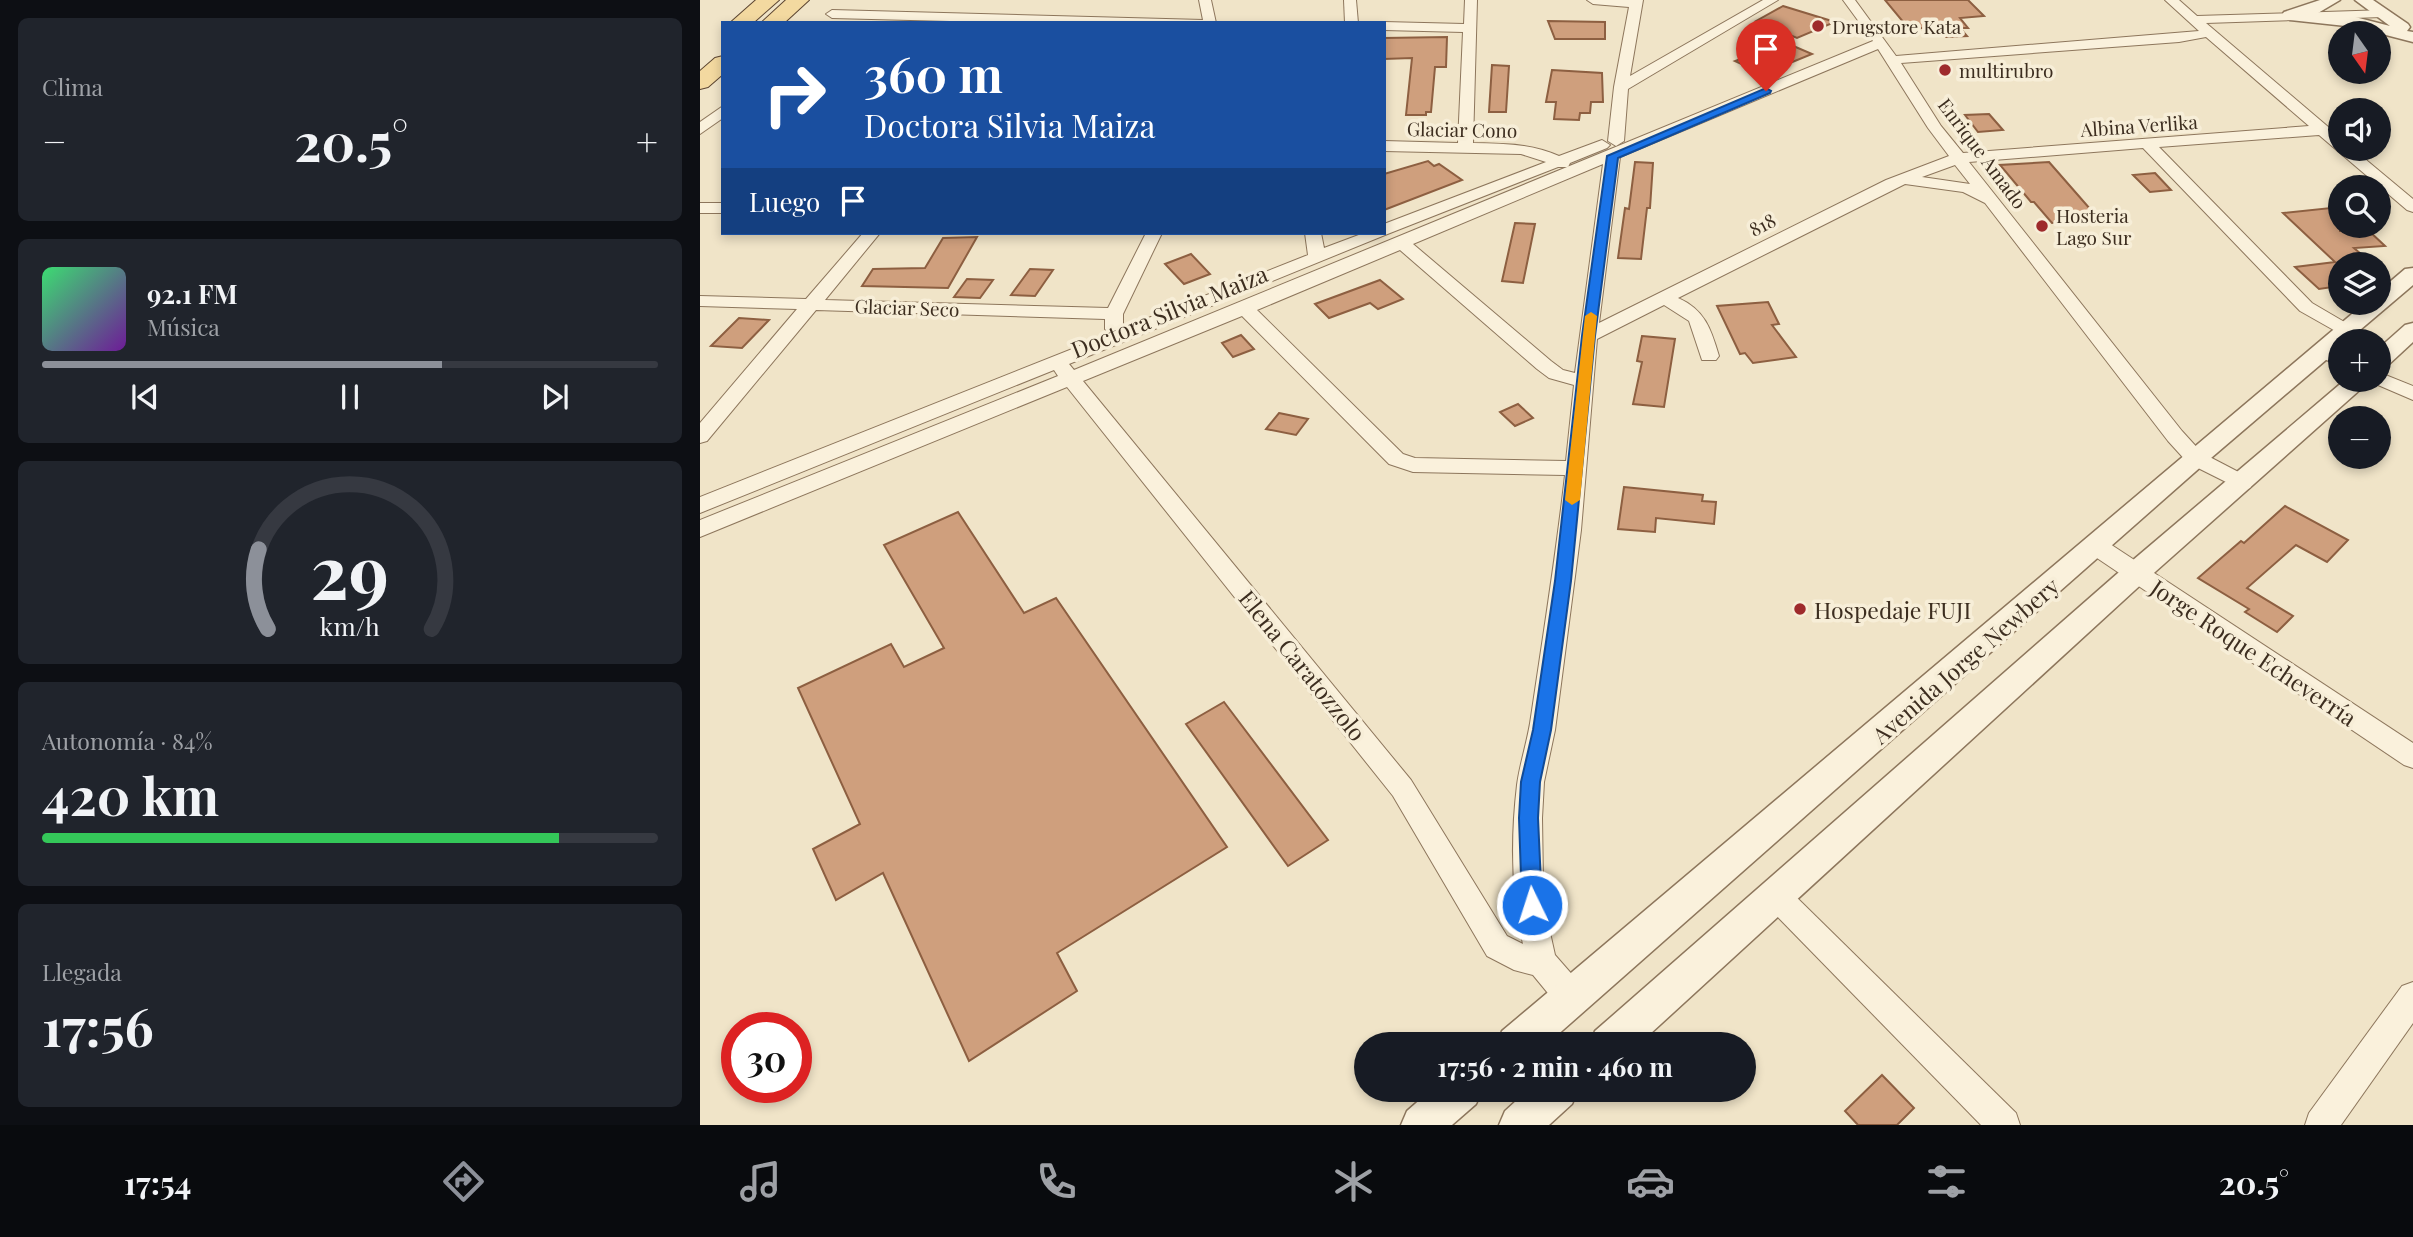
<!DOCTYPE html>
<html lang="es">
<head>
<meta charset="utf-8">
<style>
  body { margin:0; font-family:"Playfair Display",serif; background:#20242c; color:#f1f3f6; height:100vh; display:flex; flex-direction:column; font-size:26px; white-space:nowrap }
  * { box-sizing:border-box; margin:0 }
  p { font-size:23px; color:#9ea1a6 }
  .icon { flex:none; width:38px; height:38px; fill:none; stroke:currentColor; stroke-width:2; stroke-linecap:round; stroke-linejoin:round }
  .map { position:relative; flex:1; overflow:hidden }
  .sheet { display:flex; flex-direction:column; gap:18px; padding:18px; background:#0d0f14; width:700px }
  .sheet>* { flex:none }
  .guide { position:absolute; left:21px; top:21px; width:665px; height:214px; border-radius:0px; box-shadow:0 4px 10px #0003; background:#1a4fa0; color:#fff; overflow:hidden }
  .needle { width:46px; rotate:166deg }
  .fabs { position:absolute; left:1628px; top:21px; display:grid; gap:14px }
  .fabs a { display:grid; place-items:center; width:63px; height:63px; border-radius:50%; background:#171b24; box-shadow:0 4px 10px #0003; font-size:35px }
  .speed { position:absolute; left:21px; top:1012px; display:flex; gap:14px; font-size:35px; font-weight:700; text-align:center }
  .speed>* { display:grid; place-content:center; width:91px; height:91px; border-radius:50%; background:#171b24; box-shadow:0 4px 10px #0003; line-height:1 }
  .speed .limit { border:10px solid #d22; background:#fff; color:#111 }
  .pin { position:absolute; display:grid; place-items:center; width:60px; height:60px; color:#fff; margin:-72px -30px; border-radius:50% 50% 50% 0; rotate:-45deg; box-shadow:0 0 7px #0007 }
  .pin .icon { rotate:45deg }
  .me { position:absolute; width:77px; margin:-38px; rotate:356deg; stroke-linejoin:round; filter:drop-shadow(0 0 5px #0008) }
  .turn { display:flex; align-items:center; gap:24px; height:147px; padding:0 28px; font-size:32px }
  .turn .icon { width:91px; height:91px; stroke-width:2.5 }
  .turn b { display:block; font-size:49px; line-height:60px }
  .then { display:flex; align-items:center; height:66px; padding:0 28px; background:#0003; gap:14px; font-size:26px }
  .big { font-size:52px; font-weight:700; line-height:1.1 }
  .sheet .card { flex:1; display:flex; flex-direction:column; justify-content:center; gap:10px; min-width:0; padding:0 24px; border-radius:10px; background:#20242c }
  .sheet .dial { align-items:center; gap:0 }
  .dial svg { height:182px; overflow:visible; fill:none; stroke:#363941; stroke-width:7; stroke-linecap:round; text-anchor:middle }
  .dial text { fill:#f1f3f6; stroke:none }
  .song { display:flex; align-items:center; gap:21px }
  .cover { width:84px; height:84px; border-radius:10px; background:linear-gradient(135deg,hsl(140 70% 55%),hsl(280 70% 35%)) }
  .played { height:7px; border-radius:4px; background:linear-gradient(90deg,#8c9099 65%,#363941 65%) }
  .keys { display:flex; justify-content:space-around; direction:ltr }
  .heat { display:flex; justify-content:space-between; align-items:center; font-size:38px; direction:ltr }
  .charge { height:10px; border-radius:5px; background:linear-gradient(90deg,#34c759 84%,#363941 0) }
  .trip { position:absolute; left:654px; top:1032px; width:402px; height:70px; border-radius:35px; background:#171b24; box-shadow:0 4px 10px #0003; font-weight:700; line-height:70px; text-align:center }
  .menu { display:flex; height:112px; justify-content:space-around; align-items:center; background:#090b0e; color:#9ea1a6 }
  .menu .icon { width:49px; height:49px }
  .menu .on { color:#8c9099 }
  .menu b { font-size:32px; color:#f1f3f6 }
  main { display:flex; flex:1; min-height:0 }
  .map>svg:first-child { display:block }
</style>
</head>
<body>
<main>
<section class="sheet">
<div class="card"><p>Clima</p>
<div class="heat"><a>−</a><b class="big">20.5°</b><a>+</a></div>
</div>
<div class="card">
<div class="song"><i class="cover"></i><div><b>92.1 FM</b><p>Música</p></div></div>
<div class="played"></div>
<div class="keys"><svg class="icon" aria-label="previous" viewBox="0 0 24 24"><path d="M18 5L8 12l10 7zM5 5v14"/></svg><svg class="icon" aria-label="pause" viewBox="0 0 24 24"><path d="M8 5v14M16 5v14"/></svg><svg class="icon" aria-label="next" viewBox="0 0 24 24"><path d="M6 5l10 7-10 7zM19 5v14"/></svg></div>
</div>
<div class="card dial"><svg viewBox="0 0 100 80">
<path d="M14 69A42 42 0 1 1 86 69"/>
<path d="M14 69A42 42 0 0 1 10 34" stroke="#8c9099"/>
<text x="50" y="56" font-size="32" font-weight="700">29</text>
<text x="50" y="72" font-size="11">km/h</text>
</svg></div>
<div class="card"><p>Autonomía · 84%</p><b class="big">420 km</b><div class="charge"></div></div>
<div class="card"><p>Llegada</p><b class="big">17:56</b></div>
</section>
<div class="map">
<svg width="1713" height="1125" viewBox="0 0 1713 1125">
  <rect width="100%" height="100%" fill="#f0e4c8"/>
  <g fill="#cf9f7d" stroke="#8d5f41" stroke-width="2">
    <path d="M1185 0H1268L1284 16 1260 18 1268 28H1260L1267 36 1246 37 1238 27 1209 29Z"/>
    <path d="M1083 6 1135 22 1097 38 1056 21Z"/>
    <path d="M848 21 905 22V39H855Z"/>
    <path d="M747 37 746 67H735L731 112H726V115H706L712 58 684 59V38Z"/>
    <path d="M1084 42 1112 54 1063 74 1035 61Z"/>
    <path d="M792 65 809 66 806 112H789Z"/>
    <path d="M852 70 902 73 903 102H891L890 113H880L879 120 854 119 856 102H846Z"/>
    <path d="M1289 114 1303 130 1278 132 1265 115Z"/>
    <path d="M728 161 734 166 739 164 762 180 684 210V174Z"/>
    <path d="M935 162 953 163 950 208H947L941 259 918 258 925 208 929 209Z"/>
    <path d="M1349 162 1398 218 1352 223 1334 202H1331L1300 165Z"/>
    <path d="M1455 173 1471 190 1450 192 1433 175Z"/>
    <path d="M1640 207V231L1668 230 1685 246 1654 248 1669 261 1640 264V286L1619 289 1595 267 1635 262 1583 213Z"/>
    <path d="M815 223 835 224 823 283 802 281Z"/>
    <path d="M277 237 248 288 162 286 173 269 225 268 243 238Z"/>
    <path d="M491 254 510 274 484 284 465 264Z"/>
    <path d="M330 269 353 270 335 296 311 295Z"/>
    <path d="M267 279 293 280 280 298 254 297Z"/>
    <path d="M680 280 703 299 678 309 670 303 629 318 615 304Z"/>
    <path d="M1068 302 1079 324 1072 325 1096 357 1053 363 1045 353 1040 354 1017 306Z"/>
    <path d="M39 318 69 320 42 348 11 346Z"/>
    <path d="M541 335 554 349 533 357 522 343Z"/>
    <path d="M942 336 975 339 964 407 933 404 942 362 937 361Z"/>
    <path d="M818 404 833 418 815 426 800 412Z"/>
    <path d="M579 413 608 419 596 435 566 429Z"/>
    <path d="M924 487 1003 495 1002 501 1016 502 1014 524 956 518 955 532 918 529Z"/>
    <path d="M1585 506 1648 540 1627 562 1596 545 1547 588 1593 616 1577 632 1545 612 1549 609 1498 578 1541 541 1544 543Z"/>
    <path d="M258 512 324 613 356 598 527 847 357 953 377 991 269 1061 183 873 136 900 113 849 160 824 98 688 191 644 204 667 244 648 184 545Z"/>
    <path d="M524 702 628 840 588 866 486 724Z"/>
    <path d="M1182 1075 1214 1108 1197 1125H1158L1145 1111Z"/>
  </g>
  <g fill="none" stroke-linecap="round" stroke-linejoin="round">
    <g stroke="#8d765c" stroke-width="2">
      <g id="minor">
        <path d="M499 0H511L516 23H331L132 18 126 14 132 10 503 20Z"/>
        <path d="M644 0H656L658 23H645Z"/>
        <path d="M765 0H777L773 143C803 144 831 143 859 156L902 140 910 145 907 148 870 163 868 167H858L685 235 369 364 374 370 1173 41 1143 0H1155L1196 56 1499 31 1465 0H1479L1497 16 1687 10 1688 13 1682 17 1506 23 1640 137V149H1653L1713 199V212L1707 210 1619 135 1459 147 1612 303 1653 327 1655 331 1653 335 1646 337 1600 311 1443 148 1269 162 1482 431 1502 453 1550 478 1553 483 1550 488 1542 490 1488 463 1468 441 1285 203 1263 192 1205 184 978 298C1005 310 1011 329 1019 356L1016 360H1002L989 321 964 305 897 339 881 530 855 730 844 782 842 818 843 882 849 928 855 955 883 987 887 998 883 1009 872 1013 861 1009 833 975 814 970 787 956 693 796 367 387 0 537V520L358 376 354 370 0 513V497L410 334 405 329V319L116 310 7 441 0 443V423L97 309 0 306V296L106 299 163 233H180L125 300 408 308 446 233H462L423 314V328L608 255 605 233H621L624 248 664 233H684V224L846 162 821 154 684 151V141L758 143 763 32 684 30V23H681L684 22 764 24ZM1506 37 1609 126 1263 153 1241 126 1201 63 1479 42ZM1178 49 1228 128 1249 156 1186 180 899 323 920 157ZM903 164 875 373 863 370 851 361 713 244ZM1255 165 1270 184 1222 177ZM700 250 837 369 849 378 874 385 866 461 715 458 703 454 557 310ZM542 316 689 464 713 472 865 475C856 556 843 636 831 717 828 740 820 762 817 785 811 836 811 893 823 944L807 936 711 780 383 381Z"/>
        <path d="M887 0H943L930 76 1063 0H1078L928 89 924 141 916 146 908 141 914 87 929 7 893 4Z"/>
        <path d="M23 106V118L0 134V122Z"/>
        <rect x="0" y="203" width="23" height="10"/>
        <path d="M1622 345 1640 352V366L1615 355 1613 351Z"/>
        <path d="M1678 372 1713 386V400L1671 382 1669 380H1678Z"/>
        <path d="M1396 538 1404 540 1713 743V768L1704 765 1388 552 1385 546 1388 540Z"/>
        <path d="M1075 882 1085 886 1316 1113 1320 1125H1281L1065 904 1061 895 1065 886Z"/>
        <path d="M1713 982V1023L1641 1125H1605L1609 1113 1702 986Z"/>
      </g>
    </g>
    <g stroke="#8d765c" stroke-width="3">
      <g id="tertiary">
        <path d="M1620 0H1640L1618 13 1655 17 1690 26 1655 0H1673L1708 24 1710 27 1707 31 1713 32V42L1655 27 1590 20 1582 15 1584 12Z"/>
        <path d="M1713 268V285L1647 341H1640V348L1504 464 846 1045H797L802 1031 1665 303H1678V292L1705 269Z"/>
        <path d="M1713 323V342L1686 367 1678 369V349L1705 325Z"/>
        <path d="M1645 380H1671L1446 580 938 1045H890L895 1031 1426 566Z"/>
        <path d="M731 1090H782L776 1104 752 1125H701L707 1111Z"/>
        <path d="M828 1090H878L872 1104 849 1125H799L805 1111Z"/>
      </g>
    </g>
    <g stroke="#5b4430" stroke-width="2">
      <g id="primary">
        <path d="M56 0H79L53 23H30Z"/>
        <path d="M86 0H109L84 23H61Z"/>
        <path d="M23 56V74L8 87 0 89V71L15 58Z"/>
      </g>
    </g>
    <use href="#minor" fill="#faf1dc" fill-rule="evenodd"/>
    <use href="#tertiary" fill="#faf1dc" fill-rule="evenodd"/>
    <use href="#primary" fill="#f3d9a0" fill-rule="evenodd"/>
  </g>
  <path fill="#1a73e8" stroke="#114b97" stroke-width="2" d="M1066 88 1071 91 1070 93 918 158 895 336 871 581 851 730 840 782 838 818 842 905 839 912 832 915 825 912 822 905 819 818 821 782 833 730 855 581 882 336 907 156Z"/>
  <path fill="#f59e0b" d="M891 312 897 316 880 500 872 505 865 500 885 316Z"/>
  <g fill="#9e2a2b" stroke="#f7eed8" stroke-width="2.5">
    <circle cx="1118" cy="26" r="7"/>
    <circle cx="1245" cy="70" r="7"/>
    <circle cx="1342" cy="226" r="7"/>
    <circle cx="1100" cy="609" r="7"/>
  </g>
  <g text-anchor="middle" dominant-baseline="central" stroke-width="7" stroke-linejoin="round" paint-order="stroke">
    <g font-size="19" fill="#3d2e20" stroke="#f7eed8" text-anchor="start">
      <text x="1132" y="26">Drugstore Kata</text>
      <text x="1259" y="70">multirubro</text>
      <text x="1356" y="215">Hosteria<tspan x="1356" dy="22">Lago Sur</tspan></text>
    </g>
    <g font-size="19" fill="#3d2e20" stroke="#f7eed8">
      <text transform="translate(1439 125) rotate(-4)">Albina Verlika</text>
      <text transform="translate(762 129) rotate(1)">Glaciar Cono</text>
      <text transform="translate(1283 153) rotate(53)">Enrique Amado</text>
      <text transform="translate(1062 224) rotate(-27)">818</text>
      <text transform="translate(207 307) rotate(2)">Glaciar Seco</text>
    </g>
    <g font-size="23" fill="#3d2e20" stroke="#f7eed8">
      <text transform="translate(469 311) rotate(-22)">Doctora Silvia Maiza</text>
      <text transform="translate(1554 652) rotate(34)">Jorge Roque Echeverría</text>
      <text transform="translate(1265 660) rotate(-41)">Avenida Jorge Newbery</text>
      <text transform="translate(603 665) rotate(51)">Elena Caratozzolo</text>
    </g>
    <g font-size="23" fill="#3d2e20" stroke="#f7eed8" text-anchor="start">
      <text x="1114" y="609">Hospedaje FUJI</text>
    </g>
  </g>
</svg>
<div class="fabs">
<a><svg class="needle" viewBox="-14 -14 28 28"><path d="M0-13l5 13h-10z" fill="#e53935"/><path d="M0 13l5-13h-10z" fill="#9ea1a6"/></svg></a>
<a><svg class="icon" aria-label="sound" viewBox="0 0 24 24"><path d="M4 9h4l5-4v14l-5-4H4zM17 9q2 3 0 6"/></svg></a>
<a><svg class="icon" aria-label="search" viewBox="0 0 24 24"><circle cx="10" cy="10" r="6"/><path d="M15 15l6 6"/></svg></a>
<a><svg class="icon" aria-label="layers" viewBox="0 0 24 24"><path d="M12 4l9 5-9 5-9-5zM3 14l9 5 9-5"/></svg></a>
<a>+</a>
<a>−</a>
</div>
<div class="speed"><div class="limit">30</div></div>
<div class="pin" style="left:1066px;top:91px;background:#d93025"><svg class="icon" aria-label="arrive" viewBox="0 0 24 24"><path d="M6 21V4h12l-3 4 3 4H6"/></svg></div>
<svg class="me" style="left:832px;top:905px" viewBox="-20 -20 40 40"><circle r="17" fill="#1a73e8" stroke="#fff" stroke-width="3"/><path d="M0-11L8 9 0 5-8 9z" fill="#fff"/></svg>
<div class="trip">17:56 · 2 min · 460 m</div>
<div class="guide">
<div class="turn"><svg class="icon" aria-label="right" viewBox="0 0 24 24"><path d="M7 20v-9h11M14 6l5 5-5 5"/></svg><div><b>360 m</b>Doctora Silvia Maiza</div></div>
<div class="then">Luego<svg class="icon" aria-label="arrive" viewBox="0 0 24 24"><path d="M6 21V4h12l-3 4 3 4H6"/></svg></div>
</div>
</div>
</main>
<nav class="menu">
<b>17:54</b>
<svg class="icon on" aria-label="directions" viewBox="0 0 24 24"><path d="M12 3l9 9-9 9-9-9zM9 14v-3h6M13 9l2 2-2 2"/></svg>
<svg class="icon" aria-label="music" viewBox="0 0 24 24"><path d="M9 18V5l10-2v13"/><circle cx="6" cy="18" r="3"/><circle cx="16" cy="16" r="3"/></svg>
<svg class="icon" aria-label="phone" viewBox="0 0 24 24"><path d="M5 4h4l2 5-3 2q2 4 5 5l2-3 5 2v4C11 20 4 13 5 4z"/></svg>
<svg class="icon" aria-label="climate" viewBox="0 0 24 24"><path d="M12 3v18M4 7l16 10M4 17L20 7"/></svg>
<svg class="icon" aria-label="car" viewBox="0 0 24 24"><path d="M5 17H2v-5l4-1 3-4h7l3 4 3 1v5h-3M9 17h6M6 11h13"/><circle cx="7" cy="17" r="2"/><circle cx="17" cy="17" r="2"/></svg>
<svg class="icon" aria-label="filters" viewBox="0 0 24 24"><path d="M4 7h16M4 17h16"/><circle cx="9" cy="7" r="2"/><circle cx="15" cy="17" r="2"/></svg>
<b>20.5°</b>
</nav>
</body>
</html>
